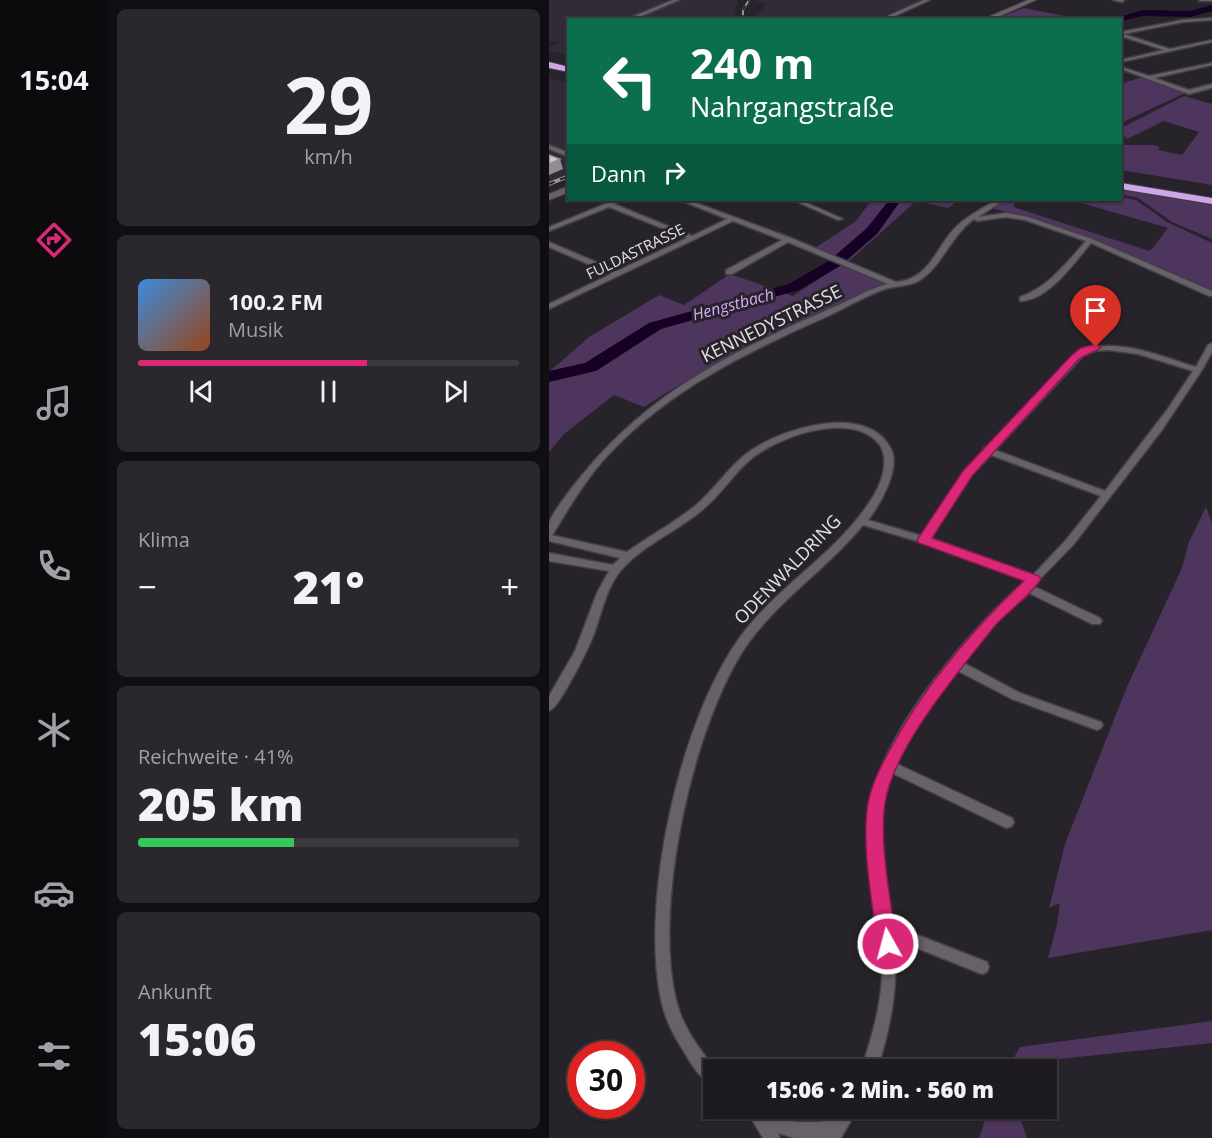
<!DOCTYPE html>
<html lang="de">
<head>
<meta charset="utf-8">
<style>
  body { margin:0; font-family:"Open Sans",sans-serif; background:#2a272d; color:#f1f3f6; height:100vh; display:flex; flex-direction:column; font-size:22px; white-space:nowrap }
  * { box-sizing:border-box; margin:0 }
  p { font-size:20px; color:#a0a1a5 }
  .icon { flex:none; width:33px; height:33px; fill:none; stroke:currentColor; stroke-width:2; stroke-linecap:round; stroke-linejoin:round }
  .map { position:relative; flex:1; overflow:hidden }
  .drawer { display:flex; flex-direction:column; gap:9px; padding:9px; background:#100e12; width:441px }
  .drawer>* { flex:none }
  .guide { position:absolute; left:18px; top:18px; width:555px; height:183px; border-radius:0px; box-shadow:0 2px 4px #0004,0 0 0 2px #3b383e; background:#0b6e4f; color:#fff; overflow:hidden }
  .speed { position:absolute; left:18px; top:1041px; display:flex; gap:12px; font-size:30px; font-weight:700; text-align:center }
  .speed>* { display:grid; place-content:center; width:78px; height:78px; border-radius:50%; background:#1d1a20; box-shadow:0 2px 4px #0004,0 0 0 2px #3b383e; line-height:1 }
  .speed .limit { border:9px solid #d22; background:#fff; color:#111 }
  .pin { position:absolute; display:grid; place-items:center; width:51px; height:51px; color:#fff; margin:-62px -26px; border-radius:50% 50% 50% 0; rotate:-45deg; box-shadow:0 0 6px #0007 }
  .pin .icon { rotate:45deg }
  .me { position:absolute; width:66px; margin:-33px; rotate:353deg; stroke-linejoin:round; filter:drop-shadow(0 0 4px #0008) }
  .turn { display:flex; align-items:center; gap:21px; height:126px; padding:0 24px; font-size:27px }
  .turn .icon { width:78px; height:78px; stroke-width:2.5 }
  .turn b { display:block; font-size:42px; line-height:51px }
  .then { display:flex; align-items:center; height:57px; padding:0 24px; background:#0003; gap:12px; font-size:22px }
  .big { font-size:45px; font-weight:800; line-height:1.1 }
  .drawer .card { flex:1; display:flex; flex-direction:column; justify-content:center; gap:9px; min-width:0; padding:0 21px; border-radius:9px; background:#2a272d }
  .drawer .dial { align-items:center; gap:0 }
  .dial b { font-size:78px; line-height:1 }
  .song { display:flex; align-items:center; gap:18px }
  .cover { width:72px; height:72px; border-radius:9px; background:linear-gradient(135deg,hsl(210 70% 55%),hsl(20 70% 35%)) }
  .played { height:6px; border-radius:3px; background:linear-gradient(90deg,#db2777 60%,#3b383e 60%) }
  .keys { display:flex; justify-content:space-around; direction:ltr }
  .heat { display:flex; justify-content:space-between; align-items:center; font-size:33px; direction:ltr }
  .charge { height:9px; border-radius:4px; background:linear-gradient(90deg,#34c759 41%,#3b383e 0) }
  .trip { position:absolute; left:154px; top:1059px; width:354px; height:60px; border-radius:0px; background:#1d1a20; box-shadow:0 2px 4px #0004,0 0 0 2px #3b383e; font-weight:800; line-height:60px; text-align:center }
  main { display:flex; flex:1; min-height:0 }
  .menu { display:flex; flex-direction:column; width:108px; justify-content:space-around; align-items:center; background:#0c0a0d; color:#a0a1a5 }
  .menu .icon { width:42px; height:42px }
  .menu .selected { color:#db2777 }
  .menu b { font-size:27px; color:#f1f3f6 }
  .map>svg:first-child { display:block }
</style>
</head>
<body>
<main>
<nav class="menu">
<b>15:04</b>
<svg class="icon selected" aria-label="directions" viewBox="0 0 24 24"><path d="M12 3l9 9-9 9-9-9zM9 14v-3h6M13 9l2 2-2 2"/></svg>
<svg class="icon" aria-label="music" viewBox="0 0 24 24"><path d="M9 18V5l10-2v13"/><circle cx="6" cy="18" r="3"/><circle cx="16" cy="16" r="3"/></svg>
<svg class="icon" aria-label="phone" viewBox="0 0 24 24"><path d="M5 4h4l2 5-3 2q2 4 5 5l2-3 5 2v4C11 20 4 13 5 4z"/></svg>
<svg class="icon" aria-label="climate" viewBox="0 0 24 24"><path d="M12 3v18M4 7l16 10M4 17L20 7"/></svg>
<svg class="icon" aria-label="car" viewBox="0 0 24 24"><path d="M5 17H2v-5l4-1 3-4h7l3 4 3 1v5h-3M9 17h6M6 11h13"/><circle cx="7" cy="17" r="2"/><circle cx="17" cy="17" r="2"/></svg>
<svg class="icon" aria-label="filters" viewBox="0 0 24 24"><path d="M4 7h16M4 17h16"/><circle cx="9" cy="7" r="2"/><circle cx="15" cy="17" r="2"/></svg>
</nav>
<section class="drawer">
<div class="card dial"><b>29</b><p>km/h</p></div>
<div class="card">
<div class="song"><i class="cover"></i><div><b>100.2 FM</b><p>Musik</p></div></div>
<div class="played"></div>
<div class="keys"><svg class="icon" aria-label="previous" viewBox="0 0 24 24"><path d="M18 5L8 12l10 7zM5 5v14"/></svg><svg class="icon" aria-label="pause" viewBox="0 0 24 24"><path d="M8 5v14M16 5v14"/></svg><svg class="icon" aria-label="next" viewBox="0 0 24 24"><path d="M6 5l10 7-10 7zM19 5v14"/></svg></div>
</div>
<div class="card"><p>Klima</p>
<div class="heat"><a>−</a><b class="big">21°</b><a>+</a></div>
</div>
<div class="card"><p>Reichweite · 41%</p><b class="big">205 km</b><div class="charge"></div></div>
<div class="card"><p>Ankunft</p><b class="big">15:06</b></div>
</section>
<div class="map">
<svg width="663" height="1138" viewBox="0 0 663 1138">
  <rect width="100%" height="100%" fill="#27232a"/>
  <g fill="#322a37">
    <path d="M0 0H189L185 16 186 19 20 20 19 55 0 51V47L10 43 0 40Z"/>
    <path d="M206 0H373L326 19 208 20 206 16 218 5Z"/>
    <path d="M0 78 20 83 19 179 0 186Z"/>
  </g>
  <g fill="#4d355d">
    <path d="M475 8 526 18 446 19Z"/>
    <path d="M593 77 638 92 572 123V84Z"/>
    <path d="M635 96 663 104V185L572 170V145H605L611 147 609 150 633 155 650 132 615 121 578 139 572 132V128Z"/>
    <path d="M572 190 663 205V239L623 222 589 198 572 194Z"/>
    <path d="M572 197 587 200 618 222 663 243V291C590 259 519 226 442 208L455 200H466L465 207 600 251 603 249 619 228 522 200H572Z"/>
    <path d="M321 200H410L399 208 367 201 299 262 266 248 307 221 322 201Z"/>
    <path d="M291 265 338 285C250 321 175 355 95 407L65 395 15 434 0 452V372L40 337 110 295 135 305 181 274 244 296Z"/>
    <path d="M657 507 663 523V930L499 958 508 925 511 903 500 908 516 844 577 689 633 568 640 542Z"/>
    <path d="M663 1021V1043L461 1064 471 1047Z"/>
    <path d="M440 1108 468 1109 478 1138H430Z"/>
  </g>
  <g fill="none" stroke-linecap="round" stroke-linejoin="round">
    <g fill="#160023" fill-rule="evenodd">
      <path d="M663 5V11L641 17 594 16 572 21 560 20 594 10 641 11Z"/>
      <path d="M340 200H352L328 234 291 266 250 290 112 329 47 371 0 382V371L36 363 100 323 240 284 281 260 318 228Z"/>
    </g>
    <g stroke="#433f46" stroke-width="3">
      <g id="street">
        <path d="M124 0H130L83 20H76Z"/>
        <path d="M375 0H381L337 20H330Z"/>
        <path d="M564 0H574L575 1 573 2Z"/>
        <path d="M651 0H663V1H650Z"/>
        <path d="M663 18V20L634 22 574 34 621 49 663 40V42L572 62V60L615 50 572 36V32L634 20Z"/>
        <path d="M663 63V65L605 78 640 90 663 84V88L640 94 572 69V67L600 76Z"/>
        <path d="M0 145 20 153V157L0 149Z"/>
        <path d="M66 200H73L65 204 143 236 178 219 131 200H139L242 238 347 282C382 279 386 247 408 226 420 215 435 207 448 200H455L429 217 457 213 479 217 543 239 663 291V296H660L542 243C526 262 499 301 471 301V297C500 287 517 263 537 241L476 220 457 217 428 221 425 219C401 237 393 266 371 280 361 287 348 285 336 289 316 296 298 307 279 316 200 351 121 389 61 453 38 477 21 506 4 534L2 535 78 552C100 536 125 523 146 506 165 490 178 469 197 454 229 429 318 401 342 449 352 468 331 505 319 520L373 536 415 472 434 451 435 448 438 447 529 351C569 337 608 355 647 367L659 345 663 343V352L653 370 613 430 524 545 484 586 551 618 553 621 551 624H543L478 592 450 619 413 662 471 693 552 722 554 725 552 728 548 730 463 699 407 670 373 718 349 760 348 764 463 818 465 822 463 826 458 828 453 826 343 773C322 821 336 875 343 925L438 962 440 967 438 972 433 974 345 939C350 985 342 1026 328 1070H312C324 1034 335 997 333 958 330 913 317 868 319 823 323 739 418 634 477 580L371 542 314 525C280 567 232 598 200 642 144 720 99 920 131 1013 139 1034 153 1053 168 1070H165V1086C152 1081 141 1062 134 1050 124 1035 116 1018 112 1000 91 899 131 719 192 636 231 583 291 552 325 495 333 482 341 458 330 444 303 410 230 436 202 459 184 474 171 496 152 511 128 531 95 545 74 568 58 585 53 612 45 634 38 652 28 670 18 688 13 696 8 706 0 711V696L26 651 48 593 60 571 0 561V553L64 565 71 558 0 541C0 536 0 528 0 523 4 511 25 485 34 474 103 390 187 350 285 307 303 299 320 289 339 284L239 242 183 274H177V270L233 240 184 221 0 309V304L62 274 0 247V242L68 271 138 238 60 207 0 231V227ZM559 350 589 354 644 371 618 410 556 491 446 450 535 355 546 351ZM442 455 552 496 517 540 484 575 381 538 421 476Z"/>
        <path d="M244 200H251L294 219 289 220Z"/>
        <path d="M193 1108H215L232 1118 249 1122H270L285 1118 291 1108H309L292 1138H245L229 1133 231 1138H214L203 1120 195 1114Z"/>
      </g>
    </g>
    <g stroke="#433f46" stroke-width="2">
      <g id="secondary">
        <path d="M479 0H487L442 20H432Z"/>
        <path d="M20 186V192L0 200V194Z"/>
      </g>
    </g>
    <g stroke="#433f46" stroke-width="2">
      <g id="highway">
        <path d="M0 62 20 67V72L0 68Z"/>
        <path d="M572 183 663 198V204L572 189Z"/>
      </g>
    </g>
    <use href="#street" fill="#67616a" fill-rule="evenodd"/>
    <use href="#secondary" fill="#67616a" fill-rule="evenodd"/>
    <use href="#highway" fill="#cea5e9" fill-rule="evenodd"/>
    <g stroke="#979399" stroke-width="2">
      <path id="rail-far1" d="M194 20V10L200 0"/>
    </g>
    <g stroke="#979399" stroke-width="4">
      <path id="rail" d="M0 184 20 176"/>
    </g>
    <use href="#rail-far1" stroke="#27232a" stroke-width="1.5" stroke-dasharray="5" stroke-linecap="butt"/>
    <use href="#rail" stroke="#27232a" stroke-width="2" stroke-dasharray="6" stroke-linecap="butt"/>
  </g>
  <path fill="#908c93" d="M11 159 14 169 0 175V164Z"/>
  <path fill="#cec8d2" stroke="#908c93" stroke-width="1.5" d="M0 155 11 159 0 164Z"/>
  <path fill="#db2777" stroke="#8e194d" stroke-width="1.5" d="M547 344 552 347C547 352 537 354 530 359L423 476 383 538 490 576 492 579C480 598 458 611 444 628 409 673 345 746 336 803 330 842 342 904 348 944L345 951 339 953 332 951 329 944C323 902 312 845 319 803 323 783 332 766 342 748 376 685 423 630 475 581L370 543 368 540 414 471 523 355 532 348Z"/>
  <g text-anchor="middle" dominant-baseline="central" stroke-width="6" stroke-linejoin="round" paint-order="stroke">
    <g font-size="15" fill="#e5e2e7" stroke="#27232a">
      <text transform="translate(86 251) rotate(-26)">FULDASTRASSE</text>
    </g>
    <g font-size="16" font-style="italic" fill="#daa8fa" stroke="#27232a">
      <text transform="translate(184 304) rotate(-15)">Hengstbach</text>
    </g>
    <g font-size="18" fill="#e5e2e7" stroke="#27232a">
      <text transform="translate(222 323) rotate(-26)">KENNEDYSTRASSE</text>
      <text transform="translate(238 569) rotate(-46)">ODENWALDRING</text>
    </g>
  </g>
</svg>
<div class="speed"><div class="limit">30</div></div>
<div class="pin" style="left:547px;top:347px;background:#d93025"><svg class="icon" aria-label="arrive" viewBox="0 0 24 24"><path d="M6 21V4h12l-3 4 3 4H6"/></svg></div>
<svg class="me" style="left:339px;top:944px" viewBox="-20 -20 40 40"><circle r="17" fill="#db2777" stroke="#fff" stroke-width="3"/><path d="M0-11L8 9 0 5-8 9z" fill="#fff"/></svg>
<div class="trip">15:06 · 2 Min. · 560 m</div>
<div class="guide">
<div class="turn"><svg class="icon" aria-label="left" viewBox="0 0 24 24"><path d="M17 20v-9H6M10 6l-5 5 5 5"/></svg><div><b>240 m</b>Nahrgangstraße</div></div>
<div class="then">Dann<svg class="icon" aria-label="right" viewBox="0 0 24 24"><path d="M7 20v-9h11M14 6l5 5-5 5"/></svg></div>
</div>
</div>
</main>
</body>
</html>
